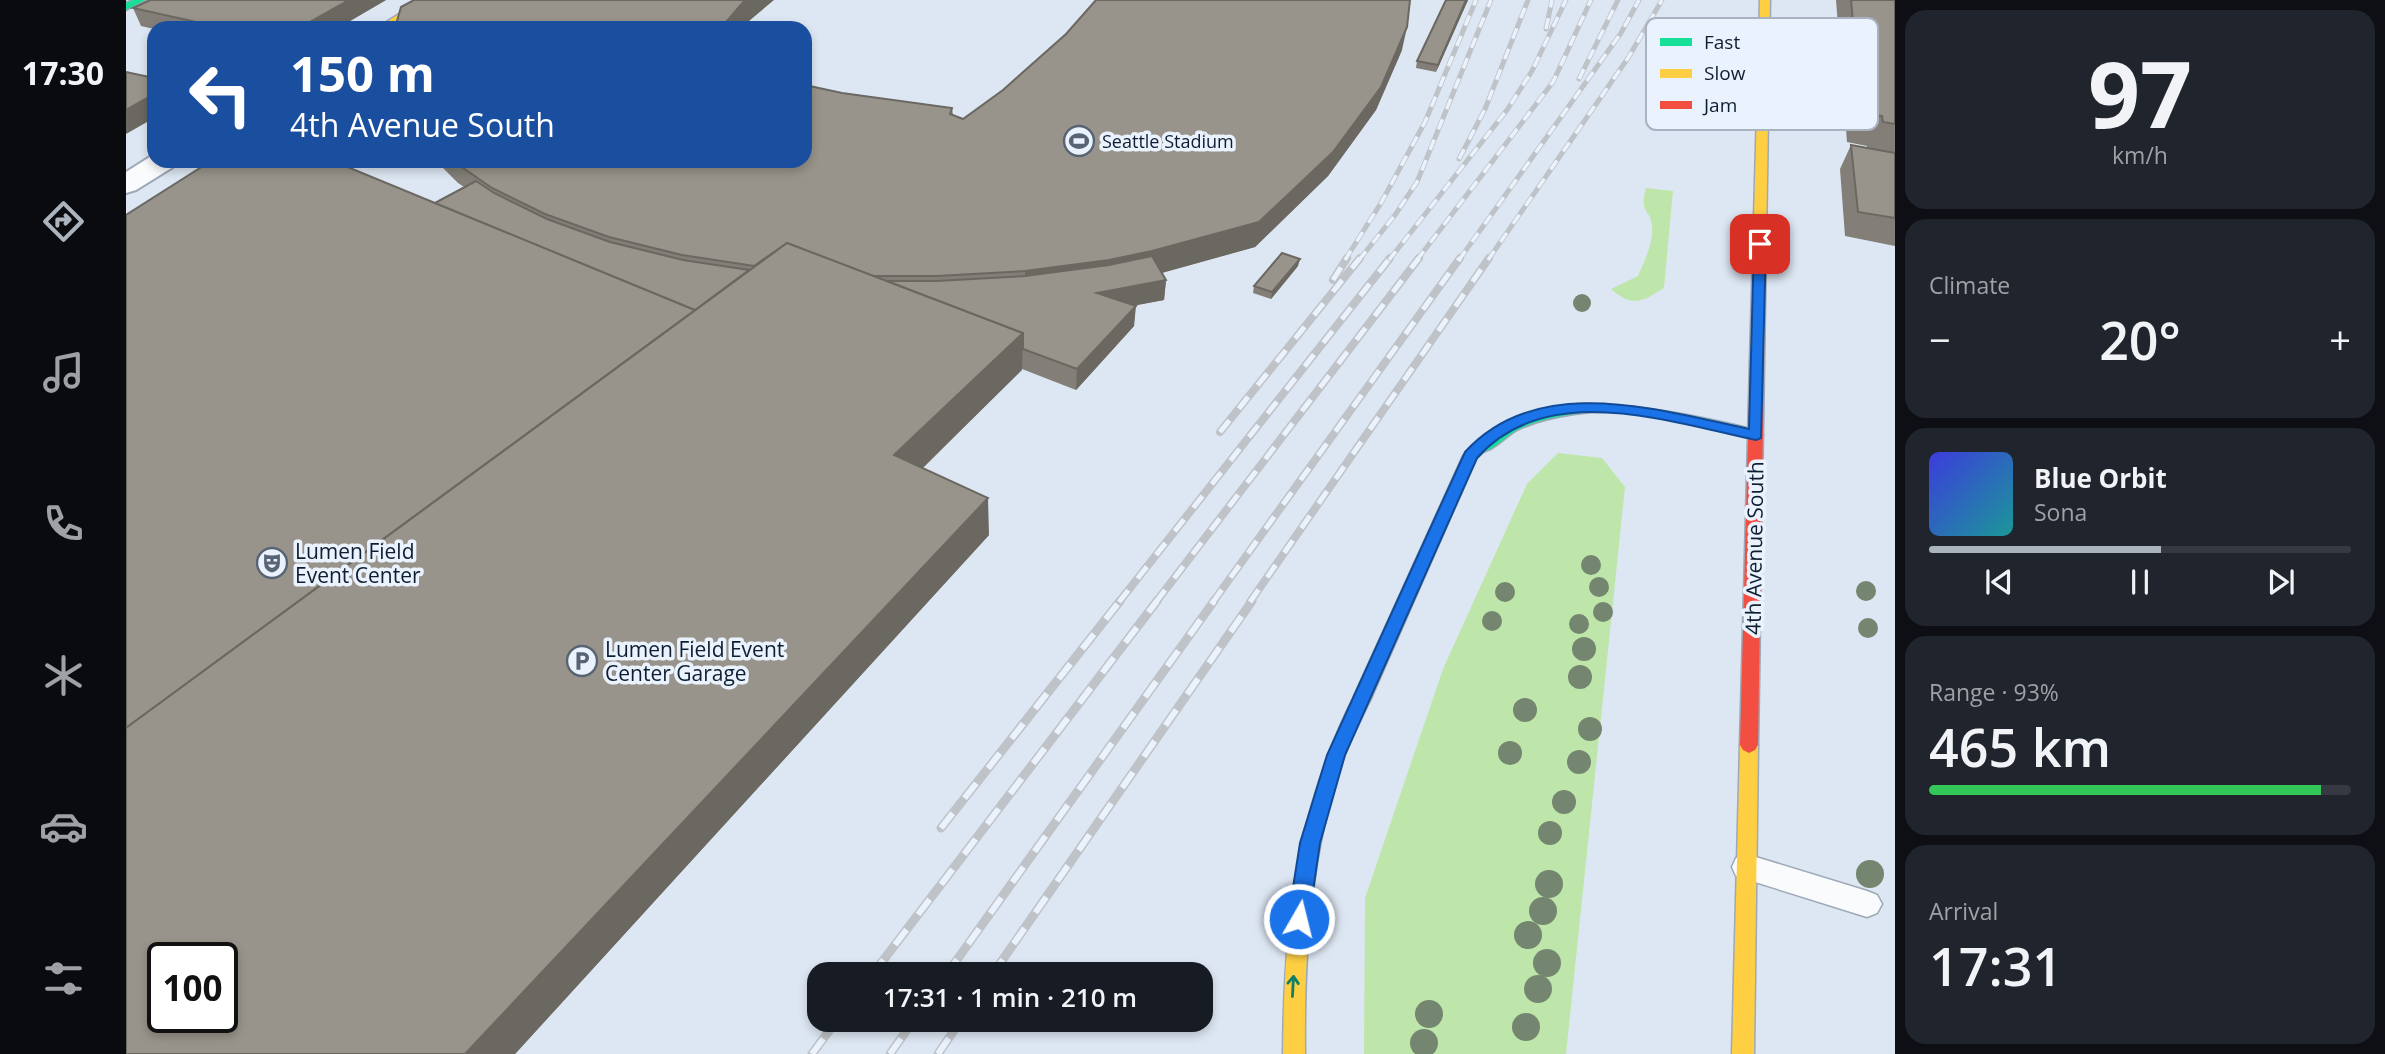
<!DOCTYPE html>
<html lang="en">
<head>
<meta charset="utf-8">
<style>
  body { margin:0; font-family:"Open Sans",sans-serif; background:#20242c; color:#f1f3f6; height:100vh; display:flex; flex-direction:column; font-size:26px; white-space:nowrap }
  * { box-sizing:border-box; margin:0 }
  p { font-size:23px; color:#9ea1a6 }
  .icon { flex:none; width:38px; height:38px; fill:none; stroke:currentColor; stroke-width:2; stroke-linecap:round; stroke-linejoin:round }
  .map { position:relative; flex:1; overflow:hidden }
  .sheet { display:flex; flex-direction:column; gap:10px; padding:10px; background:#0d0f14; width:490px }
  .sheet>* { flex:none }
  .banner { position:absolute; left:21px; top:21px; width:665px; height:147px; border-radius:21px; box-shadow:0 4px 10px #0003; background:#1a4fa0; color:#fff; overflow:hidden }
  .speed { position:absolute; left:21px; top:942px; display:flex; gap:14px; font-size:35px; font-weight:700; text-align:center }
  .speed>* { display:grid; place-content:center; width:91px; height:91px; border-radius:50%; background:#171b24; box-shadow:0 4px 10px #0003; line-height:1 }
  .speed .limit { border:4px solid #111; border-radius:10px; background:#fff; color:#111 }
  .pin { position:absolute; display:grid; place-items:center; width:60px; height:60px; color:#fff; margin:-30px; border-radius:14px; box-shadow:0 4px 10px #0006 }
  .me { position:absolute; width:77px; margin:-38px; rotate:8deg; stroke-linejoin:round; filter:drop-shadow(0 0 5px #0008) }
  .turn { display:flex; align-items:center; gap:24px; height:147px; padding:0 28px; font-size:32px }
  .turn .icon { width:91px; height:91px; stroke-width:2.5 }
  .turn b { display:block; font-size:49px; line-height:60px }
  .big { font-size:52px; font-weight:600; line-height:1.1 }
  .sheet .widget { flex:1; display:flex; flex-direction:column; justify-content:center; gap:10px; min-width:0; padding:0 24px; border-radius:21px; background:#20242c }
  .sheet .dial { align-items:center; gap:0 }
  .dial b { font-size:91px; line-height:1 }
  .song { display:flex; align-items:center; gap:21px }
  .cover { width:84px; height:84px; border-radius:10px; background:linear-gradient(135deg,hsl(240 70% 55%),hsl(180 70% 35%)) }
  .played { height:7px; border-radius:4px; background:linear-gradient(90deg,#abb3bc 55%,#363941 55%) }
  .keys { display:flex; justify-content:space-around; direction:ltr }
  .heat { display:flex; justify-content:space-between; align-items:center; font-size:38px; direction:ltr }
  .charge { height:10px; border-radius:5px; background:linear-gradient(90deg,#34c759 93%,#363941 0) }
  .trip { position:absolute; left:681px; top:962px; width:406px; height:70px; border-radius:21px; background:#171b24; box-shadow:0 4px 10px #0003; font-weight:600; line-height:70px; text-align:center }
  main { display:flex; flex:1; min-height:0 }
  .menu { display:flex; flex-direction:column; width:126px; justify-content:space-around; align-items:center; background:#090b0e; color:#9ea1a6 }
  .menu .icon { width:49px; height:49px }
  .menu .current { color:#abb3bc }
  .menu b { font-size:32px; color:#f1f3f6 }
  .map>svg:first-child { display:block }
</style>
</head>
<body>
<main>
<nav class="menu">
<b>17:30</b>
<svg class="icon current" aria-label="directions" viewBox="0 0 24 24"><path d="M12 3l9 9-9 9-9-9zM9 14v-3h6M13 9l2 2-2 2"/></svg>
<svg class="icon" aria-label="music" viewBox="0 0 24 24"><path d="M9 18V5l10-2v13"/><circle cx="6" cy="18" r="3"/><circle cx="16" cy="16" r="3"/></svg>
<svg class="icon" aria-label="phone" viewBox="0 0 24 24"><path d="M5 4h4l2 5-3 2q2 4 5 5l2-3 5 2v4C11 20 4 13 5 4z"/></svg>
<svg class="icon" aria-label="climate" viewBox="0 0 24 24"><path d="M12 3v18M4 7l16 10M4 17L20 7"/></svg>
<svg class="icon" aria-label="car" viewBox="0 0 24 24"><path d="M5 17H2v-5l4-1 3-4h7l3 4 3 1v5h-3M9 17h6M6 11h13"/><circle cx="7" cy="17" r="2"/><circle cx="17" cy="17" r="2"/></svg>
<svg class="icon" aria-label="filters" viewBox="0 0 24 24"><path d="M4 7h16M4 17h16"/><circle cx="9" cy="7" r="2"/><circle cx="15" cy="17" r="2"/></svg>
</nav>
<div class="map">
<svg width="1769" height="1054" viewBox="0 0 1769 1054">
  <rect width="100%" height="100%" fill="#dde7f3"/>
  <g fill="#bee6aa">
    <path d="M1520 188 1547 191 1538 288C1515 302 1507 308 1485 289L1512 276C1518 262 1528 242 1526 226 1524 207 1513 215 1520 188Z"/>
    <path d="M1432 453 1476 458 1499 487 1440 1054H1238L1239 898 1317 669 1401 484Z"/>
  </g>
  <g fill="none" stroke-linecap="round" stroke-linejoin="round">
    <g stroke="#9da9b7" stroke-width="3">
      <path id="lane" d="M1620 854 1741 891 1751 895 1756 904 1751 913 1741 917 1610 876 1606 867 1610 858Z"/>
    </g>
    <g stroke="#9da9b7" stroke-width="4">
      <path id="street" d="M27 155 28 161H51L47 167 10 190 0 193V172Z"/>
    </g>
    <g stroke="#9da9b7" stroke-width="3">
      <g id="fast">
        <path d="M7 0H19L0 10V3Z"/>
        <path d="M1452 404C1513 404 1571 416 1630 430L1637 435 1630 440C1573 426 1508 405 1448 414 1428 417 1409 421 1391 430 1378 437 1364 456 1349 451L1347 448C1369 420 1419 410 1452 404Z"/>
      </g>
    </g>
    <g stroke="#9da9b7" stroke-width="3">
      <g id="slow">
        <path d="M295 0H307L263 28H251Z"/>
        <path d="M1634 0H1644L1638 362 1631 366 1624 362Z"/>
        <path d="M1237 689 1243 691 1246 696C1237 715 1227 734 1219 754 1184 850 1178 953 1179 1054H1157C1158 925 1170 808 1231 691Z"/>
        <path d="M1623 737 1629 740 1632 745 1628 1054H1606L1614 745 1617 740Z"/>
      </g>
    </g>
    <g stroke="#9da9b7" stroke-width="3">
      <g id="jam">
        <path d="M1631 358 1638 362 1632 745 1629 750 1623 753 1617 750 1614 745 1624 362Z"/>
        <path d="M1354 443 1361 448 1350 459 1246 696 1243 701 1237 703 1231 701 1228 696 1337 456Z"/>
      </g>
    </g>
    <use href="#lane" fill="#fafbfd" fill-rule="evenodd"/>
    <use href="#street" fill="#fafbfd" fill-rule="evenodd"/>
    <use href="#fast" fill="#16e098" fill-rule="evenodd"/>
    <use href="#slow" fill="#ffcf43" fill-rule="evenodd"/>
    <use href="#jam" fill="#f24e42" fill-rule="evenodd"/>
    <g stroke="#bfc2c6" stroke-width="5">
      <g id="rail-far2">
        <path d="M1420 29 1426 0"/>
        <path d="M1453 79 1492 0"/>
        <path d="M1333 159 1359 109 1402 0"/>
        <path d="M1219 260 1255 203 1299 122 1350 0"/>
        <path d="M1233 260 1269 215 1291 182 1365 0"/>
        <path d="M1263 260 1381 110 1406 71 1440 0"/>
        <path d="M1291 260 1427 82 1465 0"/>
        <path d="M1333 260 1495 33 1513 0"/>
        <path d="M1362 260 1502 58 1536 0"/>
      </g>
    </g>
    <g stroke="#bfc2c6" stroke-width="8">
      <g id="rail-far1">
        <path d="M1207 280 1221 258"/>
        <path d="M1094 432 1234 258"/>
        <path d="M993 602 1264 258"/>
        <path d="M1030 602 1293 258"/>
        <path d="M1087 602 1334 258"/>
        <path d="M1124 602 1363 258"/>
      </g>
    </g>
    <g stroke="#bfc2c6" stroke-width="9">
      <g id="rail">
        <path d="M815 828 994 601"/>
        <path d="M746 975 1031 601"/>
        <path d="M820 975 1088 601"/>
        <path d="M866 975 1126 601"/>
        <path d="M686 1054 711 1020"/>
        <path d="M764 1054 788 1020"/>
        <path d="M812 1054 835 1020"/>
      </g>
    </g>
    <use href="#rail-far2" stroke="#eaf2fd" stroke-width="3.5" stroke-dasharray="11" stroke-linecap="butt"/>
    <use href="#rail-far1" stroke="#eaf2fd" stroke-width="5" stroke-dasharray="15" stroke-linecap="butt"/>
    <use href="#rail" stroke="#eaf2fd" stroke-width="6" stroke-dasharray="19" stroke-linecap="butt"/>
  </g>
  <g fill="#748670">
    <circle cx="1456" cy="303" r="9"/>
    <circle cx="1465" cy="565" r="10"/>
    <circle cx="1473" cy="587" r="10"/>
    <circle cx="1740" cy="591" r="10"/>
    <circle cx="1379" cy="592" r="10"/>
    <circle cx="1477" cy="612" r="10"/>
    <circle cx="1366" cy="621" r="10"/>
    <circle cx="1453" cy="624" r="10"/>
    <circle cx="1742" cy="628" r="10"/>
    <circle cx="1458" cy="649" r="12"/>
    <circle cx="1454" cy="677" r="12"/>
    <circle cx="1399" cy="710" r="12"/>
    <circle cx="1464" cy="729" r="12"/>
    <circle cx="1384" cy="753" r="12"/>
    <circle cx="1453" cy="762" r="12"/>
    <circle cx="1438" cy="802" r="12"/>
    <circle cx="1424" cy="833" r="12"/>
    <circle cx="1744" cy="874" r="14"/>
    <circle cx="1423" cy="884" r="14"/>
    <circle cx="1417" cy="911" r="14"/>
    <circle cx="1402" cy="935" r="14"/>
    <circle cx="1421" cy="963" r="14"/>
    <circle cx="1412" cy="989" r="14"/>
    <circle cx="1303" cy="1014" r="14"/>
    <circle cx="1400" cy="1027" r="14"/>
    <circle cx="1298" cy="1043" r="14"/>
  </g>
  <g fill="#837f78">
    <path d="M24 0H260L212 28H28V29L15 26 7 8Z"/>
    <path d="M1320 0H1342L1310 72 1290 68 1291 61Z"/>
    <path d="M1710 0H1769V246L1719 236 1714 169 1725 145 1741 148V146L1721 142Z"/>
    <path d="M1276 50 1250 110 1202 176 1129 247 1036 273 1040 280 1038 300 1009 305 1008 326 950 390 896 369 797 468 863 535 389 1054H0L309 203 338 187 332 183 310 161H679L716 93 826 108 827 115 837 119Z"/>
    <path d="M1172 266 1145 299 1127 293 1128 286Z"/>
  </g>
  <g fill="#6a6861">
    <path d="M223 0H260L212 28H173Z"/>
    <path d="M619 0H648L623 21 617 28H595Z"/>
    <path d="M1340 0H1342L1310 72 1312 65Z"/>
    <path d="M1281 27 1276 50 1250 110 1202 176 1129 247 1024 276 899 296V271Z"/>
    <path d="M28 94V118L0 134V110Z"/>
    <path d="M1174 259 1172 266 1145 299 1146 292Z"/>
    <path d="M1040 280 1038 300 970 313 971 293Z"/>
    <path d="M1010 306 1008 326 950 390 951 369Z"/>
    <path d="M897 333 896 370 771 493 768 455Z"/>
    <path d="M862 498 863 535 389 1054H339Z"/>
  </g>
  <g fill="#98948b" stroke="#6a6861" stroke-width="2" fill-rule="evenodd">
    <path d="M24 0H223L173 28H97L7 8Z"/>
    <path d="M288 0H619L595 28H269L275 7Z"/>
    <path d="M970 0H1284L1281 27 1255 87 1207 152 1133 222 1026 251 983 260 899 271 811 276H747L661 243 628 266 556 255 483 237 419 214 366 188 327 161H679V85L716 93 826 108 824 114 837 119 877 90 940 34Z"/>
    <path d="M1320 0H1340L1312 65 1291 61Z"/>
    <path d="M1725 0H1769V124L1757 122 1756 116 1735 112Z"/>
    <path d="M0 72 28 78V94L0 110Z"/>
    <path d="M1725 145 1769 153V218L1732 212Z"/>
    <path d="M85 161H207L569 310 0 728V215Z"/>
    <path d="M350 181 368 193 421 219 484 242 557 260 623 270 569 310 309 203Z"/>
    <path d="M661 243 897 333 768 455 862 498 339 1054H0V728ZM37 957H96V1017H37Z"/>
    <path d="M1156 253 1174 259 1146 292 1128 286Z"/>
    <path d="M1026 256 1040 280 971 293 1010 306 951 369 897 349V333L761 281H811L899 276 983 265Z"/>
  </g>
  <defs><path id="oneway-shaft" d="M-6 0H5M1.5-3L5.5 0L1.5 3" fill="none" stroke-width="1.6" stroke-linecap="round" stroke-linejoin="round" transform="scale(1.75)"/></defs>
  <use stroke="#127f64" href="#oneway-shaft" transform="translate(1167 986) rotate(-87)"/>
  <path fill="#1a73e8" stroke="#114b97" stroke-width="2" d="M1634 241 1640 244 1635 438 1630 440C1543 422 1421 379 1351 458L1219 755 1194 843 1183 919 1180 925 1173 928 1165 925 1162 919 1174 843 1201 755 1339 452C1412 372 1532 410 1623 429L1628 244Z"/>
  <defs>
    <g id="stadium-ring" transform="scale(1.575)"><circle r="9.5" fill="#eaf2fd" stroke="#566474" stroke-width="1.5"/><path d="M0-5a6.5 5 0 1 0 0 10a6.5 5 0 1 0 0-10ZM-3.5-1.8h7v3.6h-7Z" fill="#566474"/></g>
    <g id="theatre-ring" transform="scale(1.575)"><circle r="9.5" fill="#eaf2fd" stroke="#566474" stroke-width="1.5"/><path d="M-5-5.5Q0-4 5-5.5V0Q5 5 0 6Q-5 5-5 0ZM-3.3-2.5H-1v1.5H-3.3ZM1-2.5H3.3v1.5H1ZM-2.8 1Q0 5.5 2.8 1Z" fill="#566474"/></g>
    <g id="parking-ring" transform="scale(1.575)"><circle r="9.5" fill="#eaf2fd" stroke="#566474" stroke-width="1.5"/><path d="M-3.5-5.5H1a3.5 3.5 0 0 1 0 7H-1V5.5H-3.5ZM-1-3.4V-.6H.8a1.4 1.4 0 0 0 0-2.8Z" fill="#566474"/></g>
  </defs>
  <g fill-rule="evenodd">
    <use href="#stadium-ring" x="953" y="141"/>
    <use href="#theatre-ring" x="146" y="563"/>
    <use href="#parking-ring" x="456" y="661"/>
  </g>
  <g text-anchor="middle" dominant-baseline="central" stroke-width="7" stroke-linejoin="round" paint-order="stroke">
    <g font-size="18" fill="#0e1e30" stroke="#eaf2fd" text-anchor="start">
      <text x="976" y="141">Seattle Stadium</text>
    </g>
    <g font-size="21" fill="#0e1e30" stroke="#eaf2fd">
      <text transform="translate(1628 548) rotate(-89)">4th Avenue South</text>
    </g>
    <g font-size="21" fill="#0e1e30" stroke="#eaf2fd" text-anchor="start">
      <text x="169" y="551">Lumen Field<tspan x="169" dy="24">Event Center</tspan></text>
      <text x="479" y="649">Lumen Field Event<tspan x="479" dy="24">Center Garage</tspan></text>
    </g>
  </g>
  <rect x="1520" y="18" width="232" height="112" rx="10" fill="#eaf2fd" stroke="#a8b2c0" stroke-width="2"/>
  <rect x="1534" y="38" width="32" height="8" fill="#16e098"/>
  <rect x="1534" y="69" width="32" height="9" fill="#ffcf43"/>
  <rect x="1534" y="101" width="32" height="8" fill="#f24e42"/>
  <g font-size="19" fill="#0e1e30">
    <text x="1578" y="49">Fast</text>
    <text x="1578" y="80">Slow</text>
    <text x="1578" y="112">Jam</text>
  </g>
</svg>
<div class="speed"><div class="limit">100</div></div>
<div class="pin" style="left:1634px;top:244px;background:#d93025"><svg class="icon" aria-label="arrive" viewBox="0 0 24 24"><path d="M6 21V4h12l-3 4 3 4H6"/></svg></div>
<svg class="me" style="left:1173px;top:919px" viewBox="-20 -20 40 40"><circle r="17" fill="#1a73e8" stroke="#fff" stroke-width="3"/><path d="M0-11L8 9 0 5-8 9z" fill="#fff"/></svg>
<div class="trip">17:31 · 1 min · 210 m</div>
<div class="banner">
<div class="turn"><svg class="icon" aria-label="left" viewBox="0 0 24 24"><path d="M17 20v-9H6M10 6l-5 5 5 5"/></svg><div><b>150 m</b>4th Avenue South</div></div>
</div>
</div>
<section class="sheet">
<div class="widget dial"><b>97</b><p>km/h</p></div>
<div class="widget"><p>Climate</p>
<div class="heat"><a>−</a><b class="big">20°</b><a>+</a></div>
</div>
<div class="widget">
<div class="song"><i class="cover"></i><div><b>Blue Orbit</b><p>Sona</p></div></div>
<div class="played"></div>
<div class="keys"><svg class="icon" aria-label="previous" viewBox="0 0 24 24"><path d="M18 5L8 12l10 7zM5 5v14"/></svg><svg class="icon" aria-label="pause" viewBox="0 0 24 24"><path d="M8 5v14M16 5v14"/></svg><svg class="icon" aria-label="next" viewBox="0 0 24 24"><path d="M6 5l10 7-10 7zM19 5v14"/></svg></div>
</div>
<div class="widget"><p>Range · 93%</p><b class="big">465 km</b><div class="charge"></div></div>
<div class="widget"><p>Arrival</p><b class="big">17:31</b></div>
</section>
</main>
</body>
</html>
